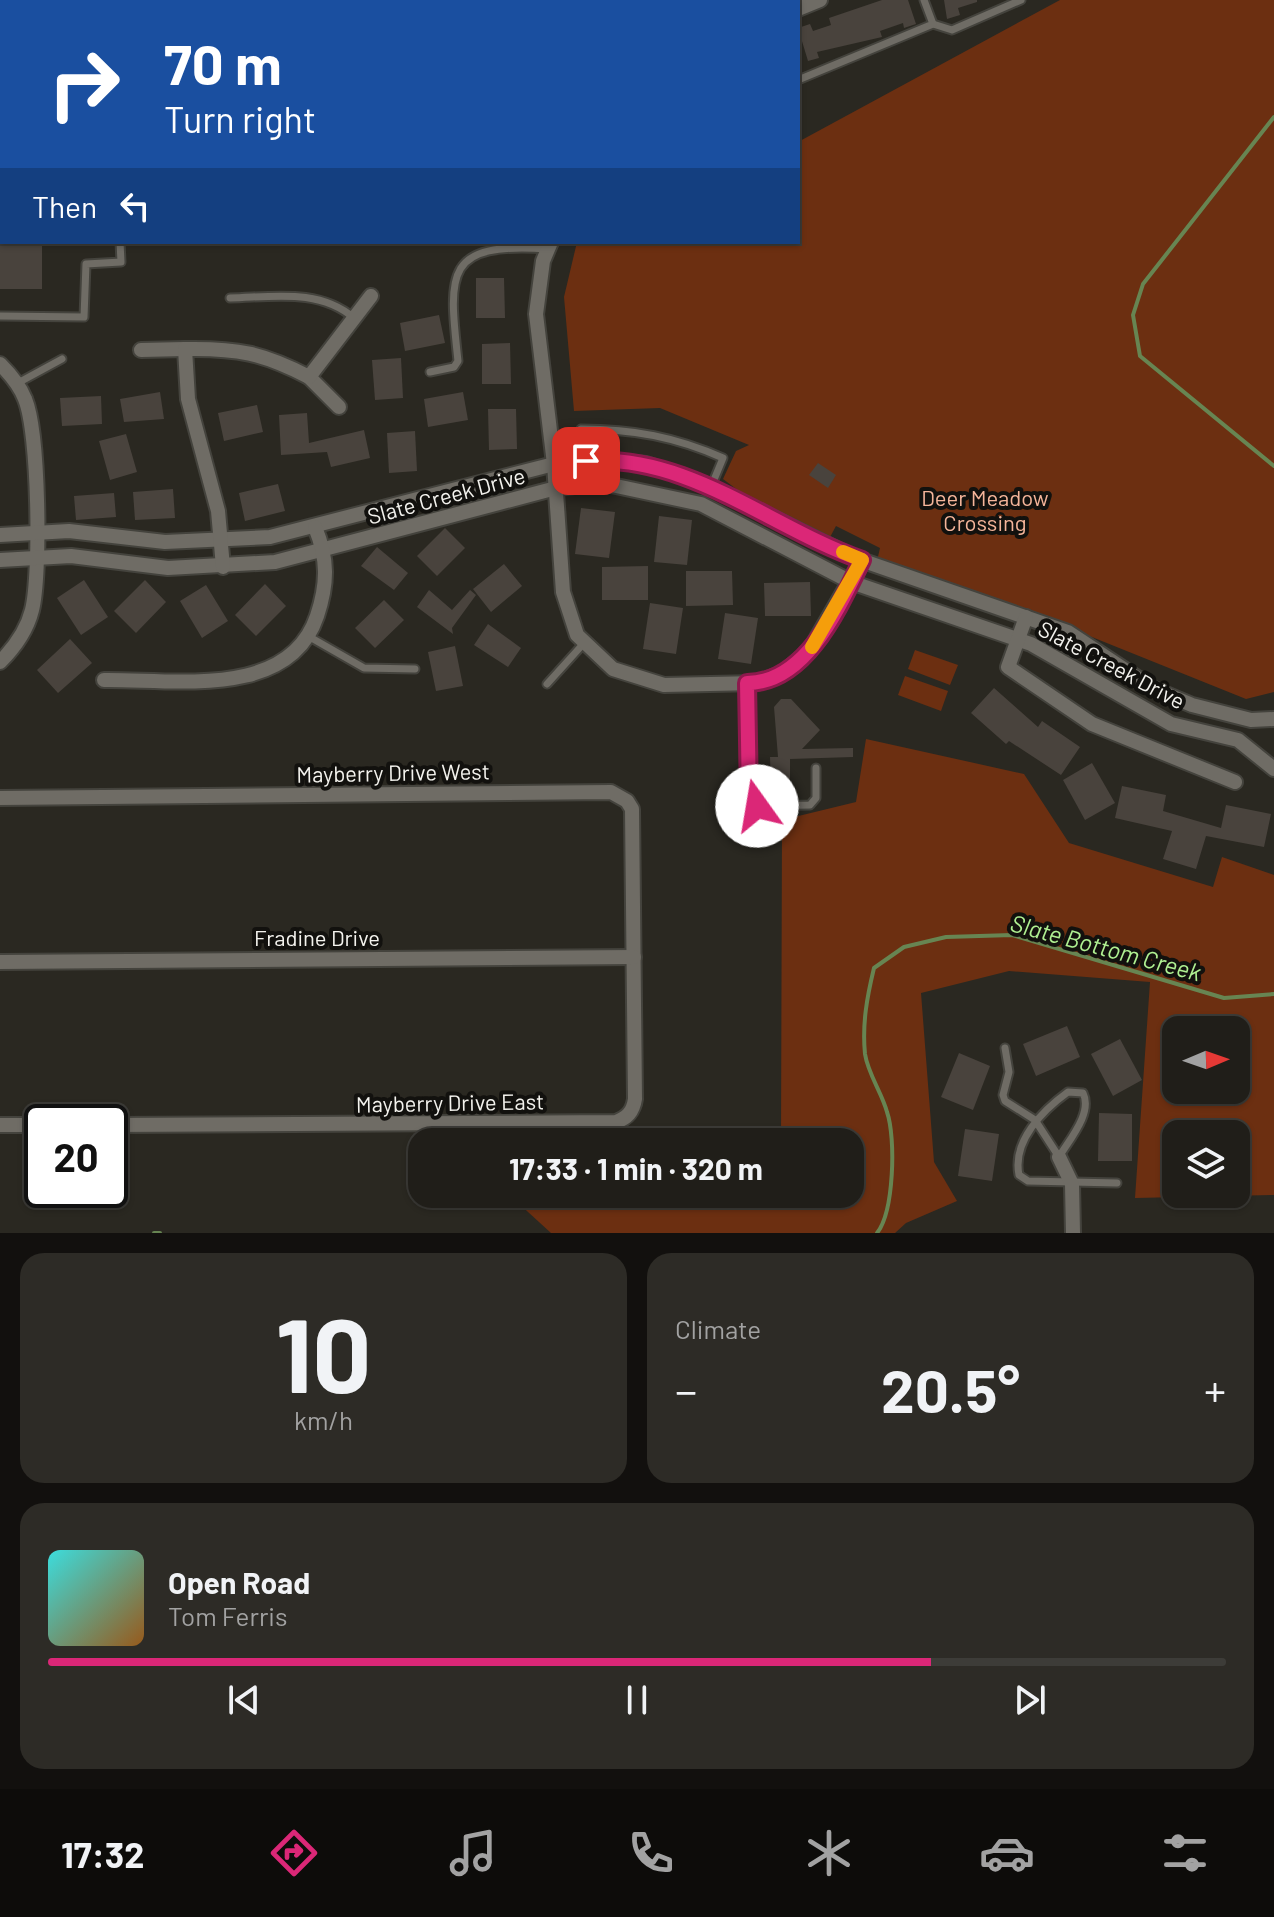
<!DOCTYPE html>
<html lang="en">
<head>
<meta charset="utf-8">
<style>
  body { margin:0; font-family:Barlow,sans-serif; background:#2d2b26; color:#f1f3f6; height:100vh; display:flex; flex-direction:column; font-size:30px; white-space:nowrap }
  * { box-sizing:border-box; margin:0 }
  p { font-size:26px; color:#a2a2a2 }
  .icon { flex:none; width:44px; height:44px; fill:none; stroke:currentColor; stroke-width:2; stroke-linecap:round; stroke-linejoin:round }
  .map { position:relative; height:1233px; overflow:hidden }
  .side { display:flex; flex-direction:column; gap:20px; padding:20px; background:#12100e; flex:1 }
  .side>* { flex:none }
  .hud { position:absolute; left:0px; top:0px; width:800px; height:244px; box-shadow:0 2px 6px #0004,0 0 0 2px #3d3c38; background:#1a4fa0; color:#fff; overflow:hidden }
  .needle { width:52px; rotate:88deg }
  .tools { position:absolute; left:1162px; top:1016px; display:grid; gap:16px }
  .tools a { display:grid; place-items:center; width:88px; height:88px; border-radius:16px; background:#201e19; box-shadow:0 2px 6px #0004,0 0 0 2px #3d3c38; font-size:40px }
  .speed { position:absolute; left:24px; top:1104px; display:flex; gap:16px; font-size:40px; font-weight:700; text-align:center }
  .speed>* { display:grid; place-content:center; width:104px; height:104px; border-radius:50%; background:#201e19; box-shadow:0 2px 6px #0004,0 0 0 2px #3d3c38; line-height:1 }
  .speed .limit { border:4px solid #111; border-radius:12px; background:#fff; color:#111 }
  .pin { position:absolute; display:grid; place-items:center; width:68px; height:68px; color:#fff; margin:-34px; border-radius:16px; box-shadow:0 4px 12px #0006 }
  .me { position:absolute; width:88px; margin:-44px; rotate:347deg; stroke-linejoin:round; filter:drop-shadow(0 0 6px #0008) }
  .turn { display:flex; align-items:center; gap:28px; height:168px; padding:0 32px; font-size:36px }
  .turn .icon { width:104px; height:104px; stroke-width:2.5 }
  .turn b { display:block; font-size:56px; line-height:68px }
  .then { display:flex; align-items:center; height:76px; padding:0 32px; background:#0003; gap:16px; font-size:30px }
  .big { font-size:60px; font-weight:700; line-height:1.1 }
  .side .card { flex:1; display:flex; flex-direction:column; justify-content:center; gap:12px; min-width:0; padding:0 28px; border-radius:24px; background:#2d2b26 }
  .side .dial { align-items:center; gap:0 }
  .dial b { font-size:104px; line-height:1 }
  .song { display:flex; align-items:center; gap:24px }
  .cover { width:96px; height:96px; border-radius:12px; background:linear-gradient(135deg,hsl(180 70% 55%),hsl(30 70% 35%)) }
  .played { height:8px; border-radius:4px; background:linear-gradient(90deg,#db2777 75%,#3d3c38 75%) }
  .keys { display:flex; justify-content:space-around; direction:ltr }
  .heat { display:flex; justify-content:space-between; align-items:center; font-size:44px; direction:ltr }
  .side .tiles { flex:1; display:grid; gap:20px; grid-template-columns:1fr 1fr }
  .card:last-child { grid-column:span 2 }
  .trip { position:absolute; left:408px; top:1128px; width:456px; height:80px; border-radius:24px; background:#201e19; box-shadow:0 2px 6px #0004,0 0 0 2px #3d3c38; font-weight:700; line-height:80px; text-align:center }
  .dock { display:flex; height:128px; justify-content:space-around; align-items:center; background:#0d0c0a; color:#a2a2a2 }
  .dock .icon { width:56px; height:56px }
  .dock .active { color:#db2777 }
  .dock b { font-size:36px; color:#f1f3f6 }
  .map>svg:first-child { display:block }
</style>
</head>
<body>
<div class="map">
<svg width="1274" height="1233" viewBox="0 0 1274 1233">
  <rect width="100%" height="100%" fill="#2a2821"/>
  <g fill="#6c2f11" fill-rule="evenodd">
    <path d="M1060 0H1274V692L1246 699 1007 603 877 561 880 548 836 526 829 539 756 504 723 479 736 451 749 445 660 408 574 411 564 297 577 242H798V142Z"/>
    <path d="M915 650 958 665 950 685 908 669Z"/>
    <path d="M905 676 948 691 941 711 898 695Z"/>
    <path d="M866 739 1024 774 1069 843 1213 887 1222 857 1274 875V1195L1135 1198 1150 982 1009 971 921 993 934 1162 957 1201 906 1223 895 1233H551L516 1201 659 1194H850V1142H781L782 820 856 802ZM1176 1030H1236V1090H1176ZM1176 1134H1236V1194H1176Z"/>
  </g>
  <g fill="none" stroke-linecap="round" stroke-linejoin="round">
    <g stroke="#678552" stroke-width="4">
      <path d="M1274 117 1143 284 1133 315 1140 356 1274 466"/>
      <path d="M154 1233H160"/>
      <path d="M877 1233C894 1212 896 1138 887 1112 882 1093 868 1074 865 1054 862 1024 867 997 874 968L904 947 946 937 1012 935 1224 998 1274 994"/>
    </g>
  </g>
  <g fill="#49433d">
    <path d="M882 0H908L916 24 904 28 903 23 880 31 882 37 817 52 819 58 808 61 798 28 810 24 813 31 831 25 829 18Z"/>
    <path d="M944 0H977V2L958 8 960 15 947 19Z"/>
    <rect x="0" y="242" width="42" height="47"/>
    <path d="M476 278H504L505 318H476Z"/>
    <path d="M439 315 445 343 405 351 400 323Z"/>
    <path d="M510 343 511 384H482V344Z"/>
    <path d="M401 358 403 398 375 400 372 360Z"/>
    <path d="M160 392 164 419 124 422 120 399Z"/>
    <path d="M463 392 468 420 428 427 424 399Z"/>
    <path d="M101 396 102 424 62 426 60 398Z"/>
    <path d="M257 405 263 432 224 441 218 413Z"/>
    <path d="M488 409H516L517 449 489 450Z"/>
    <path d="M307 413 309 443 364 430 370 458 331 467 327 452 281 455 279 415Z"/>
    <path d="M415 431 417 471 389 473 387 433Z"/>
    <path d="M126 434 137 472 110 480 99 441Z"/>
    <path d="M818 463 836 475 828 488 809 475Z"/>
    <path d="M278 484 285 511 245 521 239 493Z"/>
    <path d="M173 489 175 518 135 520 133 492Z"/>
    <path d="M114 493 116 517 76 520 74 496Z"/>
    <path d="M581 508 615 512 609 558 575 554Z"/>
    <path d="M659 516 692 520 687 565 654 562Z"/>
    <path d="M445 528 465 548 437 576 417 556Z"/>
    <path d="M377 547 408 573 394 590 361 566Z"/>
    <path d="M504 564 522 586 491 612 473 589Z"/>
    <path d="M648 566V600H602V567Z"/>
    <path d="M686 571H732L733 605 686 606Z"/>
    <path d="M84 580 108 617 81 635 57 598Z"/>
    <path d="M145 580 166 602 136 633 114 611Z"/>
    <path d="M810 582 811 616H765L764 583Z"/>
    <path d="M265 584 286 606 256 636 235 615Z"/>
    <path d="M206 585 228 621 202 638 180 601Z"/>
    <path d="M429 590 452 610 470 590 476 595 452 628 453 634 417 607Z"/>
    <path d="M384 600 404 620 375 648 355 628Z"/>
    <path d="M650 603 683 608 676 654 643 649Z"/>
    <path d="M725 613 758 618 751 664 718 659Z"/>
    <path d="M488 624 521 648 508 667 474 645Z"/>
    <path d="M70 639 92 663 58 693 37 670Z"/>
    <path d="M455 646 463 686 436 691 428 652Z"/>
    <path d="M994 688 1038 727 1042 721 1080 747 1061 775 1009 741 1006 744 971 713Z"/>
    <path d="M781 699H791L820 730 802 749 853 748V757L790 759V787H771L770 757H778L774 707Z"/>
    <path d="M1092 763 1115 803 1085 820 1063 780Z"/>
    <path d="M1122 786 1166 795 1163 811 1221 828 1226 805 1271 814 1264 847 1206 836 1196 869 1163 859 1172 831 1115 818Z"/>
    <path d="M1067 1026 1080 1057 1036 1076 1023 1044Z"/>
    <path d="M1120 1039 1142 1080 1113 1096 1091 1054Z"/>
    <path d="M959 1053 990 1066 973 1110 941 1097Z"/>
    <path d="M1099 1113 1132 1114V1161H1098Z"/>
    <path d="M965 1129 999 1134 992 1181 958 1176Z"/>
  </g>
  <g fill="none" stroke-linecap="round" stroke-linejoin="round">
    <g stroke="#44433d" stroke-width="11">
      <g id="service">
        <path d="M281 0V2"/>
        <path d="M374 0 375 2"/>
        <path d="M34 2V0"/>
        <path d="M0 14H2"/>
        <path d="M933 24 952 30 1021 0"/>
        <path d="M798 80 933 24 924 0"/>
        <path d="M0 198H2"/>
        <path d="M230 298C273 297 319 288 354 318"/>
        <path d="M0 316 84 317 86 264 121 262 120 242"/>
        <path d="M430 372 454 367 458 361C448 271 445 242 548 249"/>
        <path d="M16 384 62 359"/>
        <path d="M586 461 581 429C633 429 676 437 723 458L711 487"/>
        <path d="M308 636 364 668 415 669"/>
        <path d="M747 683 749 798 757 806 810 805 816 798V768"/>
        <path d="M547 684 585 642"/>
        <path d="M1005 1048 1009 1072 1003 1095 1005 1101 1035 1120 1059 1157C1069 1140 1093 1113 1083 1093L1068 1092C1043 1110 1012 1141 1019 1175L1028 1181 1117 1183"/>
      </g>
    </g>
    <g stroke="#44433d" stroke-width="18">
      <g id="minor">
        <path d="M566 0 568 2"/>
        <path d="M798 9 820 0"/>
        <path d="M551 242 543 261 536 314 554 464 563 592 577 635 613 669 664 685 757 683 783 673 810 650 862 560"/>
        <path d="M141 350 185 349"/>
        <path d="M0 364C10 374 20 386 25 399 39 433 41 574 32 610 27 630 14 648 0 662"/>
        <path d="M309 377 339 407"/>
        <path d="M0 535 69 531 165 542 270 537 554 464 600 460 646 464 707 485 855 558 1068 632 1154 689 1192 705 1251 720 1274 719"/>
        <path d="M0 560 71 556 168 568 275 562 556 488 602 483 701 504 851 582 1031 644 1171 724 1238 740 1274 769"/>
        <path d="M223 567 218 511 188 399 185 349C237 348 263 353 309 377L371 296"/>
        <path d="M1026 617 1008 667 1092 724 1235 782"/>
        <path d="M104 680C174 679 289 700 317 616 328 583 328 559 315 527"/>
        <path d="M0 798 611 792 627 801 632 809 635 1099C633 1112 627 1118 616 1122L110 1125"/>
        <path d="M0 962 634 957"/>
        <path d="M0 1125H42"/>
        <path d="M1059 1157 1072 1184 1073 1233"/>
      </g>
    </g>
    <use href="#service" stroke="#6f6c65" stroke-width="7"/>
    <use href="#minor" stroke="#6f6c65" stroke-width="14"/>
  </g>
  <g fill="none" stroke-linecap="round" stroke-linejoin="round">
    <g stroke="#8e194d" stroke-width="20">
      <path id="route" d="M586 461C689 454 769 527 862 560 840 605 807 683 747 683L749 798 757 806"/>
    </g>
    <use href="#route" stroke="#db2777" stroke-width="14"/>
    <path stroke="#f59e0b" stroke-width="14" d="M812 647 862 560 843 552"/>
  </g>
  <g text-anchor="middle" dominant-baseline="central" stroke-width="8" stroke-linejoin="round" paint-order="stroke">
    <g font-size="22" fill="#f4f3ee" stroke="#12110e">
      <text transform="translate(446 495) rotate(-15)">Slate Creek Drive</text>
      <text transform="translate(1112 664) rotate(28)">Slate Creek Drive</text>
      <text transform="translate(393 772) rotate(-1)">Mayberry Drive West</text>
      <text x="317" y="937">Fradine Drive</text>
      <text transform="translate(450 1102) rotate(-1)">Mayberry Drive East</text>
    </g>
    <g font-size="22" fill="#f5b59a" stroke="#12110e">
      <text x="985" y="497">Deer Meadow<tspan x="985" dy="25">Crossing</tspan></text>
    </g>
    <g font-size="24" font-style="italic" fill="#b0f192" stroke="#12110e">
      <text transform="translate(1106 947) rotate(15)">Slate Bottom Creek</text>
    </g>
  </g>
</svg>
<div class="tools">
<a><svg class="needle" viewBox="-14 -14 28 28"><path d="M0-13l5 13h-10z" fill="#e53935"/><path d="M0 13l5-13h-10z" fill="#a2a2a2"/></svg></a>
<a><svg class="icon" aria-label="layers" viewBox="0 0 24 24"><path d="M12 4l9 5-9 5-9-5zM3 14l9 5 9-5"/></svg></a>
</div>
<div class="speed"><div class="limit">20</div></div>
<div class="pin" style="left:586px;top:461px;background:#d93025"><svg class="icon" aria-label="arrive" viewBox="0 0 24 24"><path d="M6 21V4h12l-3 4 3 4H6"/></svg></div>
<svg class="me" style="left:757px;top:806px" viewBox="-20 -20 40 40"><circle r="19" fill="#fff"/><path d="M0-13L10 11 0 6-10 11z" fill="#db2777"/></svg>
<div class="trip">17:33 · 1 min · 320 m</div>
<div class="hud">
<div class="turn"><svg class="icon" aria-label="right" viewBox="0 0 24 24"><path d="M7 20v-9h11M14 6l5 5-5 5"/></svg><div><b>70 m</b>Turn right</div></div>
<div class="then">Then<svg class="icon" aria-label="left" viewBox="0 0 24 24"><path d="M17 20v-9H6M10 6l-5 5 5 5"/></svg></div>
</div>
</div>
<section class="side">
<div class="tiles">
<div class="card dial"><b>10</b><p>km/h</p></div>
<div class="card"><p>Climate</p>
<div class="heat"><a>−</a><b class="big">20.5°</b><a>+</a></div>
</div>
<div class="card">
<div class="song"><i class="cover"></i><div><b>Open Road</b><p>Tom Ferris</p></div></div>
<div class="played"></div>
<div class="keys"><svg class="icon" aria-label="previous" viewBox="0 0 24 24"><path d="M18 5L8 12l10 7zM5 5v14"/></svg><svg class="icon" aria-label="pause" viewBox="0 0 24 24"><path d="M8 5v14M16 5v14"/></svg><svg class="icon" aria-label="next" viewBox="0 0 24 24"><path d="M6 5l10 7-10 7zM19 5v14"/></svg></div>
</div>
</div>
</section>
<nav class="dock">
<b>17:32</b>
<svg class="icon active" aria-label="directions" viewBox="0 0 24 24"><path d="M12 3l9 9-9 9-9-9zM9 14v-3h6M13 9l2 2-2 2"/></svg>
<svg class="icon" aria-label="music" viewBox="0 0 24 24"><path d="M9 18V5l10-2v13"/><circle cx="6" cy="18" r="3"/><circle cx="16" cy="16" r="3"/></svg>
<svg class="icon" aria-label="phone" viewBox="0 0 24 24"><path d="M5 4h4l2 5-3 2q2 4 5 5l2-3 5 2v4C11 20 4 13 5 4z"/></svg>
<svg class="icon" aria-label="climate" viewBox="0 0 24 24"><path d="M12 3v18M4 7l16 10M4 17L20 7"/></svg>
<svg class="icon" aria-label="car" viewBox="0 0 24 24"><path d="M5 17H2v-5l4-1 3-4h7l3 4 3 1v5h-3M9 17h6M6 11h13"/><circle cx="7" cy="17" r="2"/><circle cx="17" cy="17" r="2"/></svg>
<svg class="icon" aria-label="filters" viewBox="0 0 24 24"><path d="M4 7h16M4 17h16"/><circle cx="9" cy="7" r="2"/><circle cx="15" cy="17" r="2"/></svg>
</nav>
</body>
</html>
